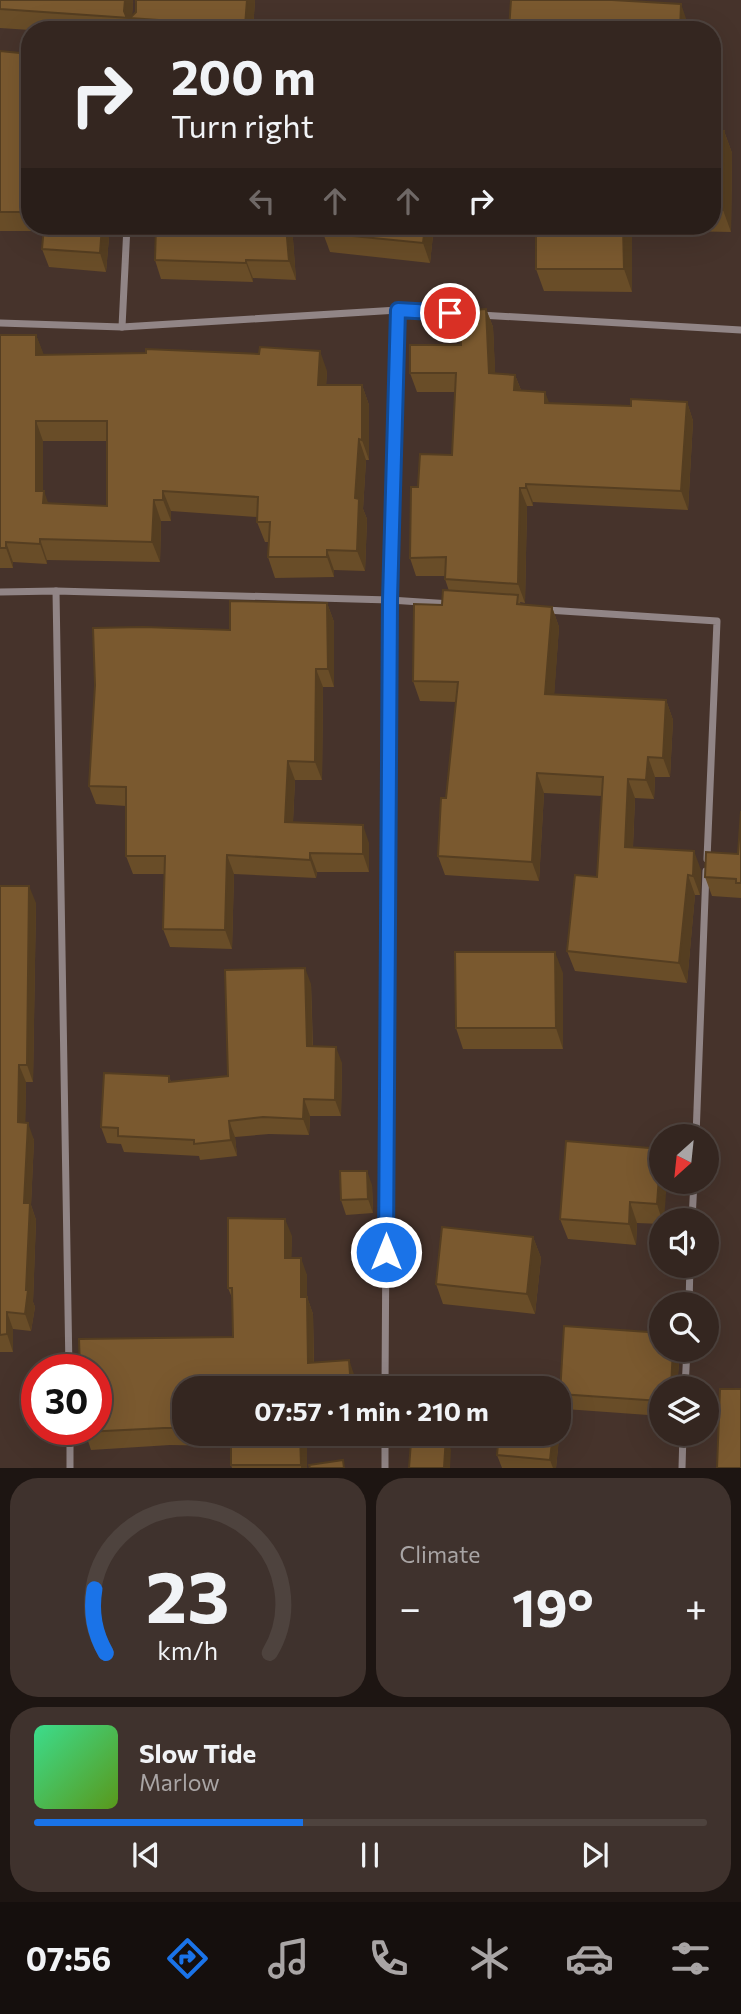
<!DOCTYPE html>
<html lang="en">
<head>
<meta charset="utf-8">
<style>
  body { margin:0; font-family:Commissioner,sans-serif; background:#3f322d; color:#f1f3f6; height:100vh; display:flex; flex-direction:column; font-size:26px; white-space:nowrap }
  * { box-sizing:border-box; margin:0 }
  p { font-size:23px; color:#a9a5a5 }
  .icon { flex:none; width:38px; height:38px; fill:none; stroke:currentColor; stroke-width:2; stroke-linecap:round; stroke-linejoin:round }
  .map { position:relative; height:1468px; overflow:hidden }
  .side { display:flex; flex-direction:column; gap:10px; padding:10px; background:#1d1512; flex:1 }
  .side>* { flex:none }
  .guide { position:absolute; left:21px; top:21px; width:700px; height:214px; border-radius:28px; box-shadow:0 7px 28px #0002,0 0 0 2px #4e433e; background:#342620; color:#f1f3f6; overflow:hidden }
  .needle { width:46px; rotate:207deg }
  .controls { position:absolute; left:649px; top:1124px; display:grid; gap:14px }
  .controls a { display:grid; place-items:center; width:70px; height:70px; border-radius:50%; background:#342620; box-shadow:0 7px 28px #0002,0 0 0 2px #4e433e; font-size:35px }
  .speed { position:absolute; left:21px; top:1354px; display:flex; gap:14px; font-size:35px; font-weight:700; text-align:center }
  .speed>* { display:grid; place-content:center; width:91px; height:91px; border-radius:50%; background:#342620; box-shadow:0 7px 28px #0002,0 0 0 2px #4e433e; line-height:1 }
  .speed .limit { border:10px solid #d22; background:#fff; color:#111 }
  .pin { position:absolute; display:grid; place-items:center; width:60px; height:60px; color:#fff; margin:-30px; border:4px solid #fff; border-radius:50%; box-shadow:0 2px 7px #0007 }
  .me { position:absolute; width:77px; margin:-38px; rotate:0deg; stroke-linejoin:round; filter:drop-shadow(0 0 5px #0008) }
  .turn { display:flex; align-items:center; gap:24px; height:147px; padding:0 35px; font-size:32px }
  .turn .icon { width:91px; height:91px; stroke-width:2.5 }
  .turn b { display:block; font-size:49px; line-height:60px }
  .lanes { display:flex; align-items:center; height:66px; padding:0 35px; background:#0003; justify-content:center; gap:35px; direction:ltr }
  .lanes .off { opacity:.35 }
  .big { font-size:52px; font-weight:700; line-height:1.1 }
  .side .tile { flex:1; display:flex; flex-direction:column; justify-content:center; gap:10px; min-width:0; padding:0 24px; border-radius:28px; background:#3f322d }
  .side .dial { align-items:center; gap:0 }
  .dial svg { height:182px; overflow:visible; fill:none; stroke:#4e433e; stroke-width:7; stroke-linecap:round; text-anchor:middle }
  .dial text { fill:#f1f3f6; stroke:none }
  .song { display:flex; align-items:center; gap:21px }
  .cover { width:84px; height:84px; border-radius:10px; background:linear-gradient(135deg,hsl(150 70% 55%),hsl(90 70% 35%)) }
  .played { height:7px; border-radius:4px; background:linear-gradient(90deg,#1a73e8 40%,#4e433e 40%) }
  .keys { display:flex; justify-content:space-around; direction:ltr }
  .heat { display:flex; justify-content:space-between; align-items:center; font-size:38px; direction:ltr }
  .side .tiles { flex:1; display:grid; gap:10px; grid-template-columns:1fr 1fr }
  .tile:last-child { grid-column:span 2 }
  .trip { position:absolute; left:172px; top:1376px; width:399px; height:70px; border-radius:28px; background:#342620; box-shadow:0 7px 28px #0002,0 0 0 2px #4e433e; font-weight:700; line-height:70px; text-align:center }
  .menu { display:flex; height:112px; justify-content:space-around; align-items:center; background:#150f0d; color:#a9a5a5 }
  .menu .icon { width:49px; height:49px }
  .menu .selected { color:#1a73e8 }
  .menu b { font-size:32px; color:#f1f3f6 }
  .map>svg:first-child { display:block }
</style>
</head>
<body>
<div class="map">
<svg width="741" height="1468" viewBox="0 0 741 1468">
  <rect width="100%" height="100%" fill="#46332b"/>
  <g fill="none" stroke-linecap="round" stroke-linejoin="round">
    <g stroke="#918586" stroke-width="7">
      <path d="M480 315 741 330"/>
      <path d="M0 323 122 327 398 310 468 314"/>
      <path d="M122 327 127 226"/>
      <path d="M56 591 69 1370"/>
      <path d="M0 592 56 591 390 600 451 604"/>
      <path d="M547 610 717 621 707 859"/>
      <path d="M696 1136 706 871"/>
      <path d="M692 1220 694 1181"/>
      <path d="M689 1304 690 1265"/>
      <path d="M385 1388 390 600 398 310"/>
      <path d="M685 1388 687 1349"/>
      <path d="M70 1430V1468"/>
      <path d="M385 1468V1433"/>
      <path d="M682 1468 683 1433"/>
    </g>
  </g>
  <g fill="#694d28" fill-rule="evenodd">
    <path d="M0 0H133L132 16 136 12V0H255L253 30H30L0 28Z"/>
    <path d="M0 51 30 54V226H110L106 272 49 267 42 249 43 231H0Z"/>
    <path d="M712 131H724L732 153 731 232 632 230V292L544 291 536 269V226H712Z"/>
    <path d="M292 226 296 280 253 278V282L161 279 155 260Z"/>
    <path d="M323 226H434L430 263 330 252 323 233Z"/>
    <path d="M486 309 493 327 495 373 515 375 521 390 550 403 631 406 687 402 693 421 688 510 533 502V506H527L525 603 520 602 521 605 552 607 559 627 554 694 666 700 673 720 670 777H655L654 799 635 798 633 847 701 870 700 895H695L687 983 575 971 567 951 597 877 602 796 544 793 539 881 445 875 438 856 446 798 456 702 420 701 413 681 442 605 449 591 445 579V576H416L410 558 418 487 452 455 455 392H417L410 373 461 345Z"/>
    <path d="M0 335H36L43 354 327 371 326 385H362L369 405V460H366L363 509 367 519 365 571 334 570V577L275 578 268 557 269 542H265L257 522V517L171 511V521H161L160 562 47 560V564L13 562V568H0ZM43 441H107V506L48 504 43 491Z"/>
    <path d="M327 603 334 622V687H323L322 780H295L293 822 369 843V872H317L316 878 234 874 232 949 170 947 163 929 165 874H133L126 856V806L96 804 89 786 230 630Z"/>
    <path d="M741 811V898L712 896 705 877 738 854Z"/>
    <path d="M0 886 36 903 33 1082H26L25 1123 34 1140 31 1205 36 1220 33 1302 35 1307 31 1331 13 1329V1352H0Z"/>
    <path d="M563 973V1049H463L456 1028Z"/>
    <path d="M311 984 313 1047 342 1063 341 1116H310L309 1135 269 1134 235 1137 237 1156 200 1160 199 1156 124 1152 121 1144 107 1143 101 1127 169 1076 171 1082 228 1076Z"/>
    <path d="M661 1149 664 1220H662V1224L637 1223 636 1245 568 1239 560 1219Z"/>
    <path d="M372 1185 373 1213 346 1215 341 1200Z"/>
    <path d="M292 1236 291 1258 307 1275V1297L313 1314 314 1362 355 1377 184 1388V1433H307V1468H232L231 1465V1446L170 1445 91 1450 85 1432 233 1337V1300L228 1288Z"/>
    <path d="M533 1237 541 1258 535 1314 443 1304 436 1284Z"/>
    <path d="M662 1349H680L677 1388H662V1416L565 1409 560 1394Z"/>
    <path d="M560 1428 556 1468H502L497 1455Z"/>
  </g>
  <g fill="#553e21">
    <path d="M125 0H133L132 19 126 18 124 11Z"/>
    <path d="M247 0H255L253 30H246L245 26Z"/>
    <path d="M681 4 689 27V30H680Z"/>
    <path d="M724 131 732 153 731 232 723 210Z"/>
    <path d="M102 226H110L106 272 100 253Z"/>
    <path d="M286 226H292L296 280 289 261Z"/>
    <path d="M425 226H434L430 263 423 243Z"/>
    <path d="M623 226H630L632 230V292L624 269Z"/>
    <path d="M246 260 253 278V282L246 263Z"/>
    <path d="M486 309 493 327 496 391 489 373Z"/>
    <path d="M36 335 44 355H36Z"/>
    <path d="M320 351 327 371 325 405 318 385Z"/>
    <path d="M515 375 522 393 514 390Z"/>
    <path d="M362 385 369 405V460L362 440Z"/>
    <path d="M545 392 552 410 545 403Z"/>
    <path d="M687 402 693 421 688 510 681 491Z"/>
    <path d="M36 421 43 441V497L44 491 51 511 50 524 36 491Z"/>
    <path d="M359 439 366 460 363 509 367 519 365 571 357 551 355 498Z"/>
    <path d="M526 484 533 502V506L526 488Z"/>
    <path d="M520 488 527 506 525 603 518 584Z"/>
    <path d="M163 491 171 511V521L163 500Z"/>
    <path d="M154 500 161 521 160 562 152 542Z"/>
    <path d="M40 539 47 560V564L40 544Z"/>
    <path d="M6 542 13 562V568L6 548Z"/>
    <path d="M327 550 334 570V577L327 557Z"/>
    <path d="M327 603 334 622V687L328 669Z"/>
    <path d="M552 607 559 627 553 713 545 694Z"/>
    <path d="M316 669 323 687 322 780 315 762Z"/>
    <path d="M666 700 673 720 670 777 663 758Z"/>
    <path d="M648 757 655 777 654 799 646 780Z"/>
    <path d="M288 761 295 780 292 840 285 822Z"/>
    <path d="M537 773 544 793 539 881 532 862Z"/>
    <path d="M628 779 635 798 632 866 625 847Z"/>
    <path d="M363 825 369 843V872L363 854Z"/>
    <path d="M694 851 701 870 700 895 693 876Z"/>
    <path d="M310 853 317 872 316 878 310 860Z"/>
    <path d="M227 855 234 874 232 949 225 930Z"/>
    <path d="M688 875 695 895 687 983 679 963Z"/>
    <path d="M29 886 36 903 33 1082 27 1065Z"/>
    <path d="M555 952 563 973V1049L556 1028Z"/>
    <path d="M305 968 311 984 313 1063 307 1046Z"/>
    <path d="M336 1047 342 1063 341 1116 335 1100Z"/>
    <path d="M19 1065 26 1082 25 1140 18 1122Z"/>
    <path d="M304 1099 310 1116 309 1135 303 1119Z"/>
    <path d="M229 1121 235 1137 237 1156 231 1140Z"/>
    <path d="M28 1123 34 1140 31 1205 36 1220 33 1302 35 1307 31 1331 25 1314 24 1203Z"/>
    <path d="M661 1149 662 1181H667L664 1220H662L657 1204Z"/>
    <path d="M367 1171 372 1185 373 1213 368 1199Z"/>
    <path d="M630 1202 637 1223 636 1245 629 1224Z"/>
    <path d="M285 1219 292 1236 291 1275 285 1258Z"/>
    <path d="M533 1237 541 1258 535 1314 527 1294Z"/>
    <path d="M301 1258 307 1275V1297L313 1314 314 1380 308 1363 301 1297Z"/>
    <path d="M7 1312 13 1329V1352L7 1334Z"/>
    <path d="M673 1349H680L677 1388H671Z"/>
    <path d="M349 1360 355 1377 356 1388H351Z"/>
    <path d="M558 1424 560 1428 556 1468H553L550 1460 553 1433H558Z"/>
    <path d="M300 1433H307V1468H301V1465Z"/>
    <path d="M446 1436 451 1450 450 1468H444Z"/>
  </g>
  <g fill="#7a592f" stroke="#553e21" stroke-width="2" fill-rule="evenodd">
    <path d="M0 0H125L124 11 126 16 131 17 136 12V0H247L245 26 0 9Z"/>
    <path d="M511 0H612L681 4 680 30H509Z"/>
    <path d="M0 51 30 54V212H0Z"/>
    <path d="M712 131H724L723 210H712Z"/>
    <path d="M44 226H102L100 253 42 249Z"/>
    <path d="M156 226H286L289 261 246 260V263L155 260Z"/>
    <path d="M323 226H425L423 243 323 233Z"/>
    <path d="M536 226H623L624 269H536Z"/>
    <path d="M486 309 489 373 515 375 514 390 545 392V403L631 406V399L687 402 681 491 526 484V488H520L518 584 445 579 446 557 410 558 411 487H418L420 454 452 455 456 373H410V345H461L459 311Z"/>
    <path d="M0 335H36V355L146 353V349L259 354 260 347 320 351 318 385H362V440L359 439 355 498 359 499 357 551 327 550V557H268L270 522H257L258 497 163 491V500H154L152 542 40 539V544L6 542V548H0ZM36 421H107V506L43 503 44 491H36Z"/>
    <path d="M443 590 518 595 517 604 552 607 545 694 666 700 663 758 648 757 646 780 628 779 625 847 694 851 693 876 688 875 679 963 567 951 575 875 597 877 603 777 537 773 532 862 438 856 441 798H446L458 682 413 681 414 604 442 605Z"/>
    <path d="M230 601 327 603 328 669H316L315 762 288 761 285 822 363 825V854L310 853V860L227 855 225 930 163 929 165 856H126V787L89 786 95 685 93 628 144 627 230 630Z"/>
    <path d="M741 811V883H736V879L705 877 706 852 738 854Z"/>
    <path d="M0 886H29L27 1065H19L18 1122 28 1123 24 1203H30L26 1290H28L25 1314 7 1312V1334L0 1335Z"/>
    <path d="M455 952H555L556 1028H456Z"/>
    <path d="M305 968 307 1046 336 1047 335 1100 304 1099 303 1119 263 1117 229 1121 231 1140 194 1144V1140L118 1136V1128L101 1127 104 1073 169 1076V1082L228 1076 225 970Z"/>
    <path d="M566 1141 661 1149 657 1204 630 1202 629 1224 560 1219Z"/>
    <path d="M340 1171H367L368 1199 341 1200Z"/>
    <path d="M228 1218 285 1219V1258H301V1297H307L308 1363 349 1360 351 1388H184V1428H164L85 1432 84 1430H96V1370H80L79 1339 233 1337 232 1288H228Z"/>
    <path d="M442 1227 533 1237 527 1294 436 1284Z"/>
    <path d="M564 1326 662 1333V1349H673L671 1388H662L660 1401 560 1394Z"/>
    <path d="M720 1389H741V1468H717Z"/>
    <path d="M231 1433H300L301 1465H231Z"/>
    <path d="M499 1433H553L550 1460 497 1455Z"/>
    <path d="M446 1436 444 1468H409L411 1442Z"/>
    <path d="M343 1460 344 1468H310L309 1465Z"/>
  </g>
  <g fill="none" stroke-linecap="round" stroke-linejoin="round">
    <g stroke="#114b97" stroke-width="18">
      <path id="route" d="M386 1252 390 600 398 310 450 313"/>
    </g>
    <use href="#route" stroke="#1a73e8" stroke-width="12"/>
  </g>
</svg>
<div class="controls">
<a><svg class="needle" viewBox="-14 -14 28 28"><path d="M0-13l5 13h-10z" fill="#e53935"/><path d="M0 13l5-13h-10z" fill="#a9a5a5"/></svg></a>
<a><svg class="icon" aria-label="sound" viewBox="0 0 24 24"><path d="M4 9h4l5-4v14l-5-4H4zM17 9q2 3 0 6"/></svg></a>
<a><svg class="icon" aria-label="search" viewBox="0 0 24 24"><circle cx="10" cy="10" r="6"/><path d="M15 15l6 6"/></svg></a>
<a><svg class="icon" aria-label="layers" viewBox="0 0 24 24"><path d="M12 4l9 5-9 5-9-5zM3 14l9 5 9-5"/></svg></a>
</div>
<div class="speed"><div class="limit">30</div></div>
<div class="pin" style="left:450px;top:313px;background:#d93025"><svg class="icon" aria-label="arrive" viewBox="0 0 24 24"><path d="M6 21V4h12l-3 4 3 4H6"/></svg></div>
<svg class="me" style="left:386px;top:1252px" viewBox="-20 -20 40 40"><circle r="17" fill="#1a73e8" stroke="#fff" stroke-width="3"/><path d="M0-11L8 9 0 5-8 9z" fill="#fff"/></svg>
<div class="trip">07:57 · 1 min · 210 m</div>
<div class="guide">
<div class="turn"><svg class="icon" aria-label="right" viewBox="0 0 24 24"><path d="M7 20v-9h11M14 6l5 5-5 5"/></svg><div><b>200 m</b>Turn right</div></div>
<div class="lanes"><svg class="icon off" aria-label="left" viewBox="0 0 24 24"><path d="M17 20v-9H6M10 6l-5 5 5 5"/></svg><svg class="icon off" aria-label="ahead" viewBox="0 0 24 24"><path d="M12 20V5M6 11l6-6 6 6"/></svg><svg class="icon off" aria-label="ahead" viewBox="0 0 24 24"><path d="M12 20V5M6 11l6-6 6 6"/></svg><svg class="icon" aria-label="right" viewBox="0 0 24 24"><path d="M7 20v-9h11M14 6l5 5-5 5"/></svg></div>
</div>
</div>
<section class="side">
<div class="tiles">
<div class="tile dial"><svg viewBox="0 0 100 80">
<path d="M14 69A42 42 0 1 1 86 69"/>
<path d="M14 69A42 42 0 0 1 9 41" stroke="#1a73e8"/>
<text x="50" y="56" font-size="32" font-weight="700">23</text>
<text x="50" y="72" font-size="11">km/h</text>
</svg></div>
<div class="tile"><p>Climate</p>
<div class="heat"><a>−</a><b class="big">19°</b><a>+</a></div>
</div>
<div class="tile">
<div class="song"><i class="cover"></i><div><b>Slow Tide</b><p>Marlow</p></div></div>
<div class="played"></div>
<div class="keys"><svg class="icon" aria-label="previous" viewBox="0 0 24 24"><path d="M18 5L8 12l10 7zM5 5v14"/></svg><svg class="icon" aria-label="pause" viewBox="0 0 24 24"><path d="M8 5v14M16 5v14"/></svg><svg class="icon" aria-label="next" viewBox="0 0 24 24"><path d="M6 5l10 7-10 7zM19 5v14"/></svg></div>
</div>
</div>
</section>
<nav class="menu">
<b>07:56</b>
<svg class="icon selected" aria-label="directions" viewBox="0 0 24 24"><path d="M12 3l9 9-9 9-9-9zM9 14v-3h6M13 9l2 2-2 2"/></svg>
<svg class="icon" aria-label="music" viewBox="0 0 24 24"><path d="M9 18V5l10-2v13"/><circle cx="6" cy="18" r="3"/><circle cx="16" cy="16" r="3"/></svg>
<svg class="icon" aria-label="phone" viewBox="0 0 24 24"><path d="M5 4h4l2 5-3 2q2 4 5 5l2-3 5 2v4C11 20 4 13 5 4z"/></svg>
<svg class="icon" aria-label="climate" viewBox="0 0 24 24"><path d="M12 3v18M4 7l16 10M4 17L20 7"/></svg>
<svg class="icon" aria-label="car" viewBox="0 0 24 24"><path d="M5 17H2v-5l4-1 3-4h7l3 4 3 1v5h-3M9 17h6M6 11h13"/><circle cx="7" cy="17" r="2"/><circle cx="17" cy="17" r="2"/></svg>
<svg class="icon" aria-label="filters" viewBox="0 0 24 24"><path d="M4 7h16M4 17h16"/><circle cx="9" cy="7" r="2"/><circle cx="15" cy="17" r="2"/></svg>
</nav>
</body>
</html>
